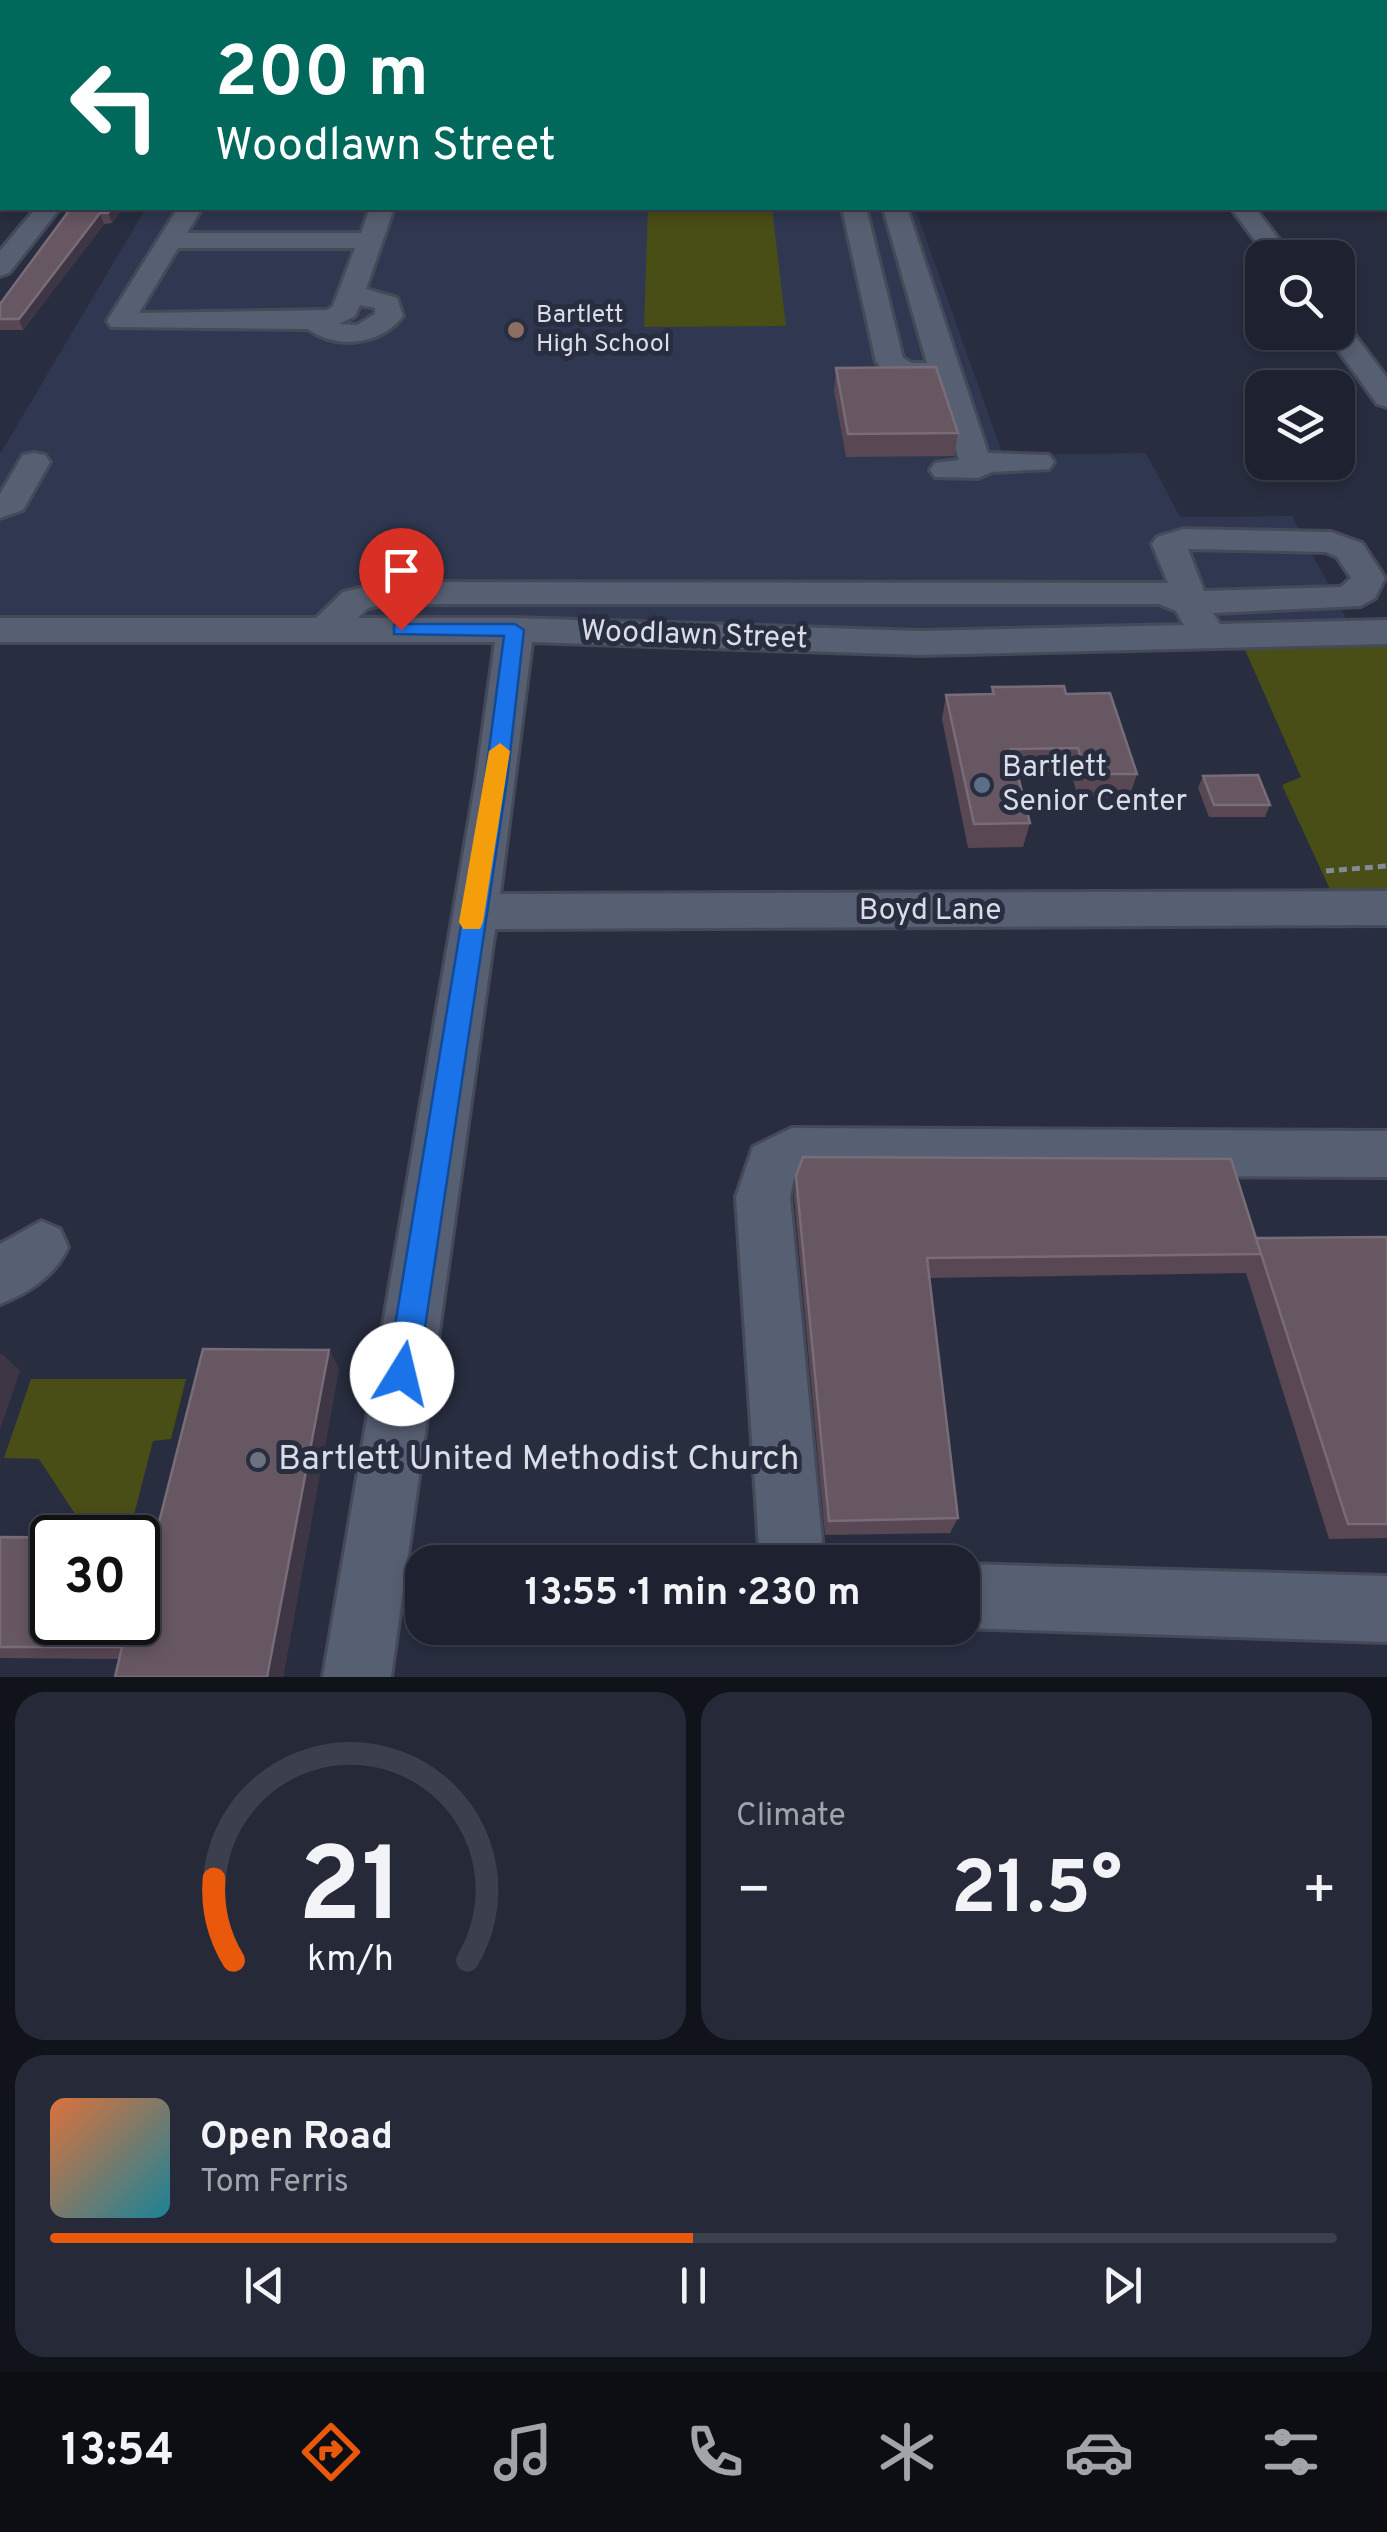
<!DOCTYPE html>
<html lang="en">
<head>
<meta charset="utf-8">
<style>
  body { margin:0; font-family:Overpass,sans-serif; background:#262a38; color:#f1f3f6; height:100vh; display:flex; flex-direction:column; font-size:38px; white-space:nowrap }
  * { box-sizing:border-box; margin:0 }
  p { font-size:32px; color:#a1a4ab }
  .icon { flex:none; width:55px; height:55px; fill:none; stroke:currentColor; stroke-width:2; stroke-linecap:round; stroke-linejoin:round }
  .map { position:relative; height:1677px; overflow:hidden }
  .drawer { display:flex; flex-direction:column; gap:15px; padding:15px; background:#10131a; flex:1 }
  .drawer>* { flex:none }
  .banner { position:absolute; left:0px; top:0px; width:1388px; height:210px; box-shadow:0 5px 15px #0003,0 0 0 2px #3c3f4c; background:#00695c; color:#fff; overflow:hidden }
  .fabs { position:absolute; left:1245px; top:240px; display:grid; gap:20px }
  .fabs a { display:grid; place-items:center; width:110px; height:110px; border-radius:20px; background:#1e2230; box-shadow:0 5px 15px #0003,0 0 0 2px #3c3f4c; font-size:50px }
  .speed { position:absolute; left:30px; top:1515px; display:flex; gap:20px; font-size:50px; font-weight:700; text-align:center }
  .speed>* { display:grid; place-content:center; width:130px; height:130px; border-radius:50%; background:#1e2230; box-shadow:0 5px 15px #0003,0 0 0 2px #3c3f4c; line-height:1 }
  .speed .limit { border:5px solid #111; border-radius:15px; background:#fff; color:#111 }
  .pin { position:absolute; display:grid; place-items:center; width:85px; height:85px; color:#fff; margin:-102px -42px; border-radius:50% 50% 50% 0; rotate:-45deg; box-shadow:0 0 10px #0007 }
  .pin .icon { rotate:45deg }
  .me { position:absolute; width:110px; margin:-55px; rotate:9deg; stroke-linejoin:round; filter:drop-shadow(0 0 8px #0008) }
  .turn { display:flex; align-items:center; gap:35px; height:210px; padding:0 50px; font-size:45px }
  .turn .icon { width:130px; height:130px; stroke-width:2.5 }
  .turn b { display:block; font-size:70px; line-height:85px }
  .big { font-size:75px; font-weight:700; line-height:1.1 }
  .drawer .card { flex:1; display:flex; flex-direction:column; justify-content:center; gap:15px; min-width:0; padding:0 35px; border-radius:30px; background:#262a38 }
  .drawer .dial { align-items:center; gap:0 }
  .dial svg { height:260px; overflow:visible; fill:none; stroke:#3c3f4c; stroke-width:7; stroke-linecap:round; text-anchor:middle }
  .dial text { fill:#f1f3f6; stroke:none }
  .song { display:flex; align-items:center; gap:30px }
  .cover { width:120px; height:120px; border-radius:15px; background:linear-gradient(135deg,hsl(20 70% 55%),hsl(190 70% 35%)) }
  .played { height:10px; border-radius:5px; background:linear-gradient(90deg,#ea580c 50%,#3c3f4c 50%) }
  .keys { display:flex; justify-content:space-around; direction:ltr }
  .heat { display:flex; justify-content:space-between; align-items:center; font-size:55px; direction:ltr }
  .drawer .tiles { flex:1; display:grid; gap:15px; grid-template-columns:1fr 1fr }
  .card:last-child { grid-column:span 2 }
  .trip { position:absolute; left:405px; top:1545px; width:575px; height:100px; border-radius:30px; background:#1e2230; box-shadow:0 5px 15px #0003,0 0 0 2px #3c3f4c; font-weight:700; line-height:100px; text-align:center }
  .tabs { display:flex; height:160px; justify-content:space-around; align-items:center; background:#0c0e13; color:#a1a4ab }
  .tabs .icon { width:70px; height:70px }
  .tabs .active { color:#ea580c }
  .tabs b { font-size:45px; color:#f1f3f6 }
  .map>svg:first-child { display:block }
</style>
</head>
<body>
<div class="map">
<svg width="1387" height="1677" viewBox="0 0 1387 1677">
  <rect width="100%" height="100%" fill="#282e40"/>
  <path fill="#2f3850" d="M146 208H915L1003 455 1146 453 1180 517 1292 516 1354 633 0 630V454Z"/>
  <g fill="#494d16">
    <path d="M648 208H772L786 326 644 327Z"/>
    <path d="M1387 631V908L1339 909 1282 785 1301 777 1239 636Z"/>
    <path d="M31 1379H186L171 1439 153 1441 134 1515 77 1517 39 1459 4 1458Z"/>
  </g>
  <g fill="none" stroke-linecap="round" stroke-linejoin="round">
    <g stroke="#454a58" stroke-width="6">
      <g id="minor">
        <path d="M1094 0H1113L1114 2H1096Z"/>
        <rect x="0" y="77" width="2" height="12"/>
        <rect x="1385" y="145" width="2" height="14"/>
        <rect x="0" y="148" width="2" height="14"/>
        <path d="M36 208H60L9 273 0 276V251Z"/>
        <path d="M178 208H202L187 233H361L370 208H394L366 289 397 298 403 316C381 345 337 350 308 329L111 327 107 321ZM178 248H355L333 306 327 310 139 313ZM360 305 375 308V314L357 325 339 324 355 316Z"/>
        <path d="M842 208H866L903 358 912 363H927L883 208H907L988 453 1049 455 1054 462 1049 469 992 472 978 478 935 477 930 470 935 463 959 460 933 379C912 382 889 379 876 362Z"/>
        <path d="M1231 208H1255L1293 258H1268Z"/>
        <path d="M1338 324 1348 326 1387 378V407L1377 404 1325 332H1338Z"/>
        <path d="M34 453 45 455 50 462 23 510 0 518V494L23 455Z"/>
        <path d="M1183 529 1331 532 1362 543 1385 578 1375 598 1360 606 1213 613 1220 624 1387 620V644L921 655 532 642 500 894 1387 891V925L495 929 391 1677H323L476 780 495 642H0V618H316L343 592 387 582 1168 583 1152 544 1157 537ZM1188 549 1326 552 1337 557 1351 578 1341 587 1204 591ZM387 604H1159L1176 611 1184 625 921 631 515 618H358L368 608Z"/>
        <path d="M792 1128 1387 1131V1177L799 1174 794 1178 790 1197 824 1562H760L736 1197 753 1147Z"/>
        <path d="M41 1221 60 1229 68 1247C56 1275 28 1293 0 1304V1244Z"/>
        <path d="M962 1564 1387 1576V1642L962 1628Z"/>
      </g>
    </g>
    <path stroke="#838997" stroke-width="5" stroke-dasharray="8 5" stroke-linecap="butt" d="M1326 871 1387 866"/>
    <use href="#minor" fill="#575f72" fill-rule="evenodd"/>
  </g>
  <g fill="#594753">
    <path d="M71 208H123L112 223 104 224 23 330H0V304Z"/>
    <path d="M836 368 958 433 954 456 846 457 834 391Z"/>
    <path d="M992 687 1066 694 1137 774 1129 798H1078L1071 772 1017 773 1030 823 1023 847 968 848 942 719 946 695 991 694Z"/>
    <path d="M1203 776 1270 805 1265 817H1209L1198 788Z"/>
    <path d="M796 1176 1256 1238 1387 1237V1538L1329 1539 1246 1273 929 1278 958 1518 950 1533 825 1535 794 1197Z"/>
    <path d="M339 1368 283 1677H115L120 1659 0 1658V1537L155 1538Z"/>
  </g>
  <g fill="#3f3645">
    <path d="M781 0H807L800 2H778Z"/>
    <path d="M112 208H123L112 223 108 213Z"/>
    <path d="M100 213 104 224 23 330 19 319Z"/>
    <path d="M329 1350 339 1368 283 1677H267Z"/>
    <path d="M1 1353 20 1371 0 1429V1356Z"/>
  </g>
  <g fill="#665763" stroke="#786c78" stroke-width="2.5" fill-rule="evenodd">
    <path d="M47 0H182L180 2H44Z"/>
    <path d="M249 0H366L365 2H247Z"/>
    <path d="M436 0H565V2H435Z"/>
    <path d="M627 0H781L778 1 781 2H627Z"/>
    <path d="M71 208H112L108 213H100L19 319H0V304Z"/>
    <path d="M936 367 958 433 848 434 836 368Z"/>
    <path d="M1064 686 1066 694 1110 693 1137 774H1086L1078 748 1011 749 1030 823 974 824 946 695 994 694 992 687Z"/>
    <path d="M1258 775 1270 805H1214L1203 776Z"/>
    <path d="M803 1157 1231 1159 1261 1254 927 1258 958 1518 829 1521 796 1176Z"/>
    <path d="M1387 1237V1524H1348L1256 1238Z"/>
    <path d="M203 1349 329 1350 267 1677H115L122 1647H0V1537L155 1538ZM52 1538H138V1622H52Z"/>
  </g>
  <path fill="#1a73e8" stroke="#114b97" stroke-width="2.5" d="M401 624H515L524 630 507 780 418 1374 413 1385 402 1390 391 1385 387 1374 485 780 504 636 394 634V625Z"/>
  <path fill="#f59e0b" d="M500 743 510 751 483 922 480 929H463L459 922 489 751Z"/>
  <circle fill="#8d6e63" stroke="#282e40" stroke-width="4" cx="516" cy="330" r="10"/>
  <circle fill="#5c6f8a" stroke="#282e40" stroke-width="4" cx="982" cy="785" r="10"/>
  <circle fill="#6b7280" stroke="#282e40" stroke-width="4" cx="258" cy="1460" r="10"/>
  <g text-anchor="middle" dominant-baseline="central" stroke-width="10" stroke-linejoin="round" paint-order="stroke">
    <g font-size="25" fill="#d8dde8" stroke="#282e40" text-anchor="start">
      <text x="536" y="316">Bartlett<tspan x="536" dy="29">High School</tspan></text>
    </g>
    <g font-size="30" fill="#d8dde8" stroke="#282e40">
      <text transform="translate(694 636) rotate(2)">Woodlawn Street</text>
      <text x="930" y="911">Boyd Lane</text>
    </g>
    <g font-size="30" fill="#d8dde8" stroke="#282e40" text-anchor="start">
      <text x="1002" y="768">Bartlett<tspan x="1002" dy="34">Senior Center</tspan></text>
    </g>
    <g font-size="35" fill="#d8dde8" stroke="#282e40" text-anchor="start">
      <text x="278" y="1460">Bartlett United Methodist Church</text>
    </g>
  </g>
</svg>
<div class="fabs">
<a><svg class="icon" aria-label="search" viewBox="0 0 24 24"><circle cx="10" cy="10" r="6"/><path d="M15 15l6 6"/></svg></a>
<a><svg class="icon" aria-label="layers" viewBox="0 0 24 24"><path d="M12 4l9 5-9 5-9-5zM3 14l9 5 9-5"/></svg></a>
</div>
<div class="speed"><div class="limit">30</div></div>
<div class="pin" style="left:401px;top:630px;background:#d93025"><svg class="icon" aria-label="arrive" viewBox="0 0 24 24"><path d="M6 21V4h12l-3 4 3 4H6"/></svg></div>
<svg class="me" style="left:402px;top:1374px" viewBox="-20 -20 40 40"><circle r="19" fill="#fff"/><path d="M0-13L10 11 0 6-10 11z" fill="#1a73e8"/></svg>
<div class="trip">13:55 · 1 min · 230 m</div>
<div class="banner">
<div class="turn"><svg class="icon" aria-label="left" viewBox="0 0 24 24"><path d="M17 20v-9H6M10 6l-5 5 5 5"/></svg><div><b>200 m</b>Woodlawn Street</div></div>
</div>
</div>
<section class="drawer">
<div class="tiles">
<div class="card dial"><svg viewBox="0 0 100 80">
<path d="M14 69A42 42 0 1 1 86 69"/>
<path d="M14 69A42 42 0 0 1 8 44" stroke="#ea580c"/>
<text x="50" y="56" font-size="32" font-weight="700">21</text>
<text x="50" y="72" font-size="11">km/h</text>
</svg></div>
<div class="card"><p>Climate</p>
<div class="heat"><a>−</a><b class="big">21.5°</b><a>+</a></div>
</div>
<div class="card">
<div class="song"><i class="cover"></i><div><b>Open Road</b><p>Tom Ferris</p></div></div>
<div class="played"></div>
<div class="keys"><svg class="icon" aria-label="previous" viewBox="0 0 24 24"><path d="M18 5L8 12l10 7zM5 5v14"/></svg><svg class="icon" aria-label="pause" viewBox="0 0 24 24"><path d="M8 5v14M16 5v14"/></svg><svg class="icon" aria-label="next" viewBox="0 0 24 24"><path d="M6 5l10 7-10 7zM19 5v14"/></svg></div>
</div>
</div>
</section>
<nav class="tabs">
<b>13:54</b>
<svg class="icon active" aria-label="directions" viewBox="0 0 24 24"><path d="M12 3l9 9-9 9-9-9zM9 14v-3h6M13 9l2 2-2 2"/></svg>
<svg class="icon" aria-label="music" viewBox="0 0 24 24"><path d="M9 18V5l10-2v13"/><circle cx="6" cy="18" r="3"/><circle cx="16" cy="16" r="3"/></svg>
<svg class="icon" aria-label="phone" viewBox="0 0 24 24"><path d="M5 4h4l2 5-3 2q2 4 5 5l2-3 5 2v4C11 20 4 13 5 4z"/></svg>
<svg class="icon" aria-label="climate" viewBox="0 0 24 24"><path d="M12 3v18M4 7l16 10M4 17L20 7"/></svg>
<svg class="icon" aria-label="car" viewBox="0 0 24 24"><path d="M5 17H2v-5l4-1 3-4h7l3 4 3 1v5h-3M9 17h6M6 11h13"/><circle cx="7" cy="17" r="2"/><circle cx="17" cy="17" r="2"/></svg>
<svg class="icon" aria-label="filters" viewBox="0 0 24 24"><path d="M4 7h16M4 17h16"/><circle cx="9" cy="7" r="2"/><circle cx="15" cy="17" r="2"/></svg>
</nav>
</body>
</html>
